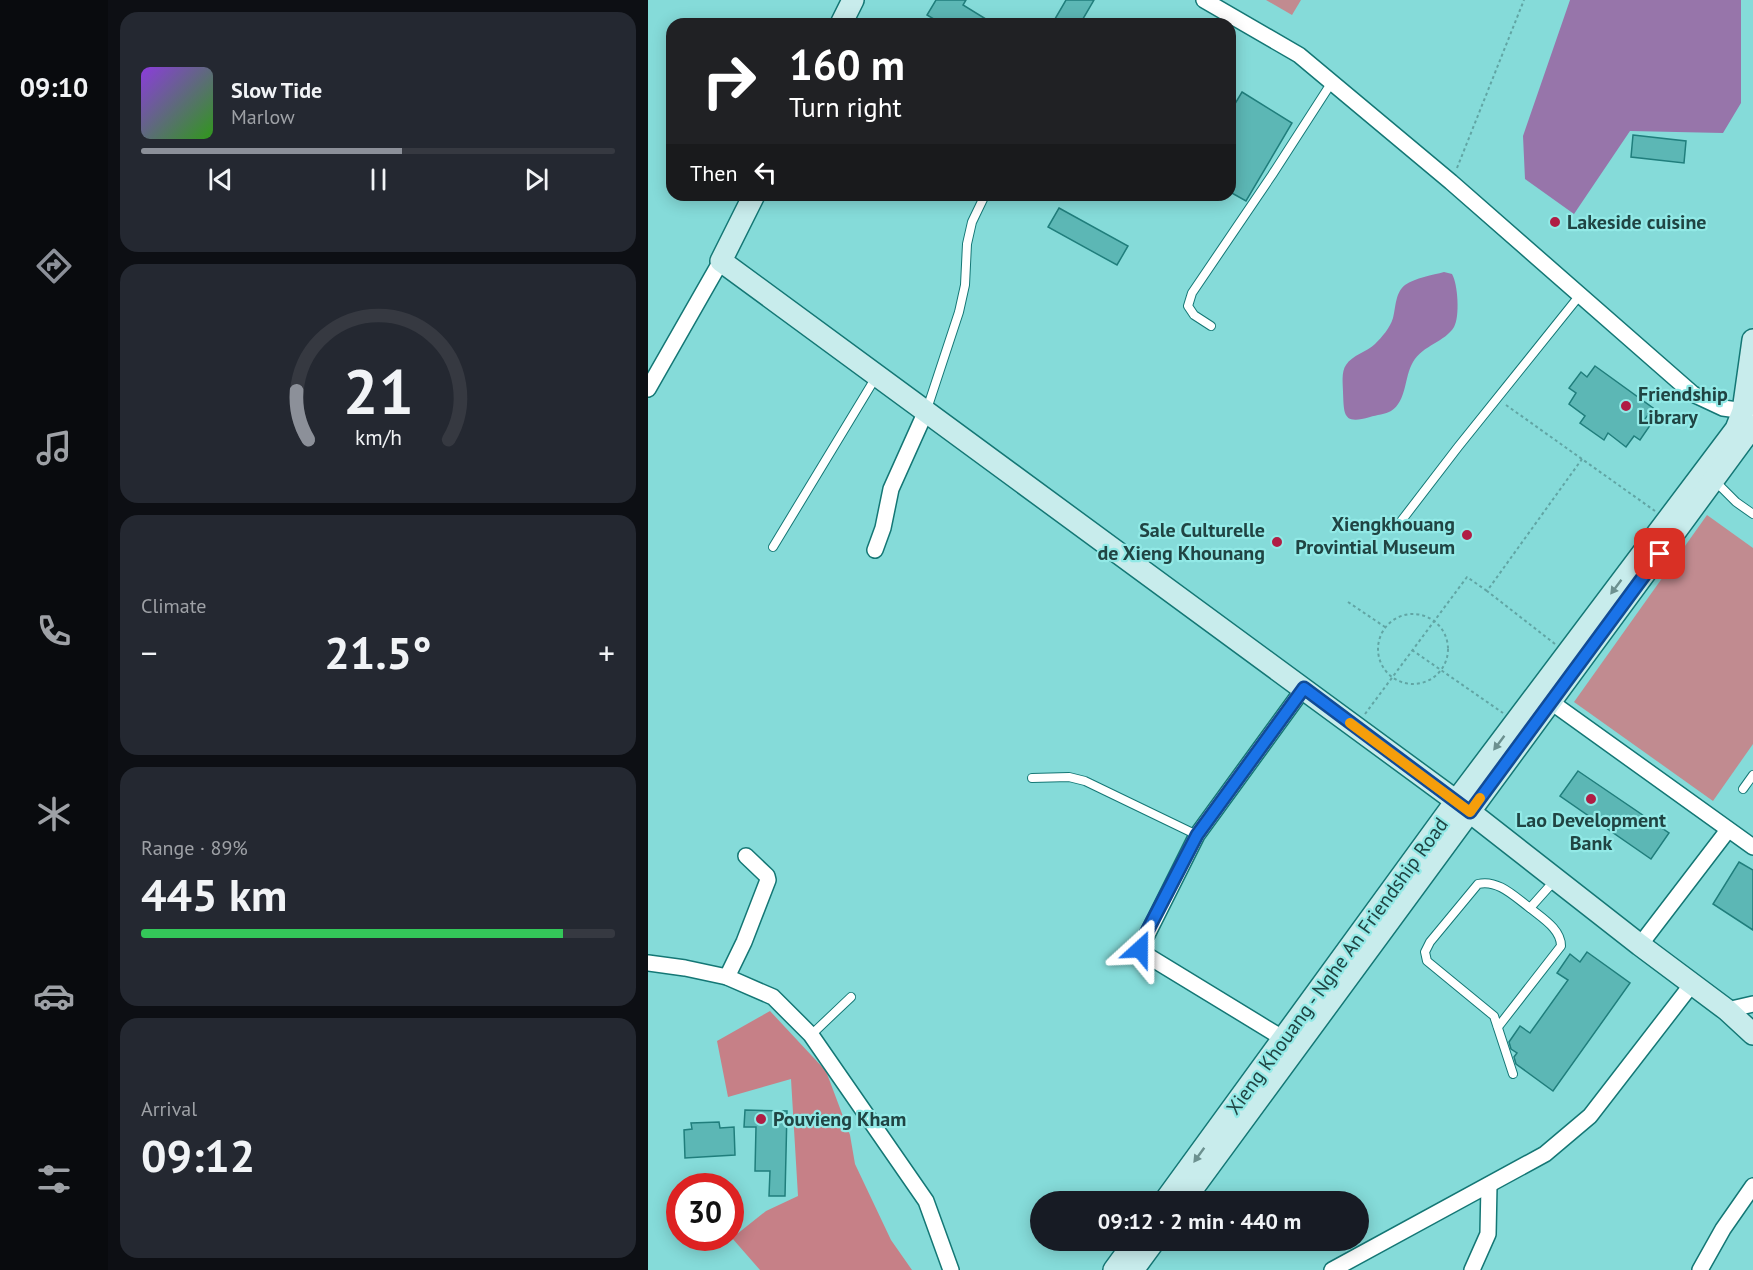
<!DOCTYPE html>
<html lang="en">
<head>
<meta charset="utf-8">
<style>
  body { margin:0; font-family:"PT Sans",sans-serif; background:#242831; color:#f1f3f6; height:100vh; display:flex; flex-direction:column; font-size:22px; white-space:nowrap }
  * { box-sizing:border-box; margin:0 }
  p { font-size:20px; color:#9ea1a6 }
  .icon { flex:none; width:33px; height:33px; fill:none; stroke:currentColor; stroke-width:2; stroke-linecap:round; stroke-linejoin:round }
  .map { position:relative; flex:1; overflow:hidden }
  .panel { display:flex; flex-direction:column; gap:12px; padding:12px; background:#0d0f14; width:540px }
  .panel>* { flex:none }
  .guide { position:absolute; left:18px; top:18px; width:570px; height:183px; border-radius:18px; box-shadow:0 3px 15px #0003; background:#202124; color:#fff; overflow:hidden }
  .speed { position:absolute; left:18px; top:1173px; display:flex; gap:12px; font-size:30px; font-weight:700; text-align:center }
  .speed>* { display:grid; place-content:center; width:78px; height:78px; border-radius:50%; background:#171b24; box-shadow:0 3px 15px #0003; line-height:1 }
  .speed .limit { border:9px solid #d22; background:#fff; color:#111 }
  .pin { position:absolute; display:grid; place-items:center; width:51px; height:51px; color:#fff; margin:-26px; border-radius:12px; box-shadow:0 3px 9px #0006 }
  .me { position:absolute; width:66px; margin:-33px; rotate:24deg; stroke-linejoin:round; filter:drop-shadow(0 0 4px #0008) }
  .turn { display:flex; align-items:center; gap:21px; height:126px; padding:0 24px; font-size:27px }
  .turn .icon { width:78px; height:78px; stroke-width:2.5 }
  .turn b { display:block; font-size:42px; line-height:51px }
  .then { display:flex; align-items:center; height:57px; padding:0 24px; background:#0003; gap:12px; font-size:22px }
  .big { font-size:45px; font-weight:700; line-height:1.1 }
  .panel .widget { flex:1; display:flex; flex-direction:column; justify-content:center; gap:9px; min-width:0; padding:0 21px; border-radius:18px; background:#242831 }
  .panel .dial { align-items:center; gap:0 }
  .dial svg { height:156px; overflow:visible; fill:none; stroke:#363941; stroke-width:7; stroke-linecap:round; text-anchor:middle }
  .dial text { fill:#f1f3f6; stroke:none }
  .song { display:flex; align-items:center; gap:18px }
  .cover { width:72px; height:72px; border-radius:9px; background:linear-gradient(135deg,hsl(270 70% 55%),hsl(110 70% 35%)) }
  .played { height:6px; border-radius:3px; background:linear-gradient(90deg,#8c9099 55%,#363941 55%) }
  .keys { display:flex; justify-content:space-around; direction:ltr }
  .heat { display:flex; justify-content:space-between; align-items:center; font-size:33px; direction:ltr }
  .charge { height:9px; border-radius:4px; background:linear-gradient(90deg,#34c759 89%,#363941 0) }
  .trip { position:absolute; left:382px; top:1191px; width:339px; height:60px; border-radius:30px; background:#171b24; box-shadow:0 3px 15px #0003; font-weight:700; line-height:60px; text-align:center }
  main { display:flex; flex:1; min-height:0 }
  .tabs { display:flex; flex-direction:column; width:108px; justify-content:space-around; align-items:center; background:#090b0e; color:#9ea1a6 }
  .tabs .icon { width:42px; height:42px }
  .tabs .current { color:#8c9099 }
  .tabs b { font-size:27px; color:#f1f3f6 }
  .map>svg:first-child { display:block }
</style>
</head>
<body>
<main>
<nav class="tabs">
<b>09:10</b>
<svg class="icon current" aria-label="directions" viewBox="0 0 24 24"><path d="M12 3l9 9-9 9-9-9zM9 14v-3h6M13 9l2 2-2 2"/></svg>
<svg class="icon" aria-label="music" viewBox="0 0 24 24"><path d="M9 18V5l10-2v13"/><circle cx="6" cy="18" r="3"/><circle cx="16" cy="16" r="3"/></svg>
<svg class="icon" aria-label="phone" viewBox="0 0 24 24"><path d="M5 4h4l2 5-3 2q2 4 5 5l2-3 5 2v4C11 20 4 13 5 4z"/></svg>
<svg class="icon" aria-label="climate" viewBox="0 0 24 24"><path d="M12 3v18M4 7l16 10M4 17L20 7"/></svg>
<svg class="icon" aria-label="car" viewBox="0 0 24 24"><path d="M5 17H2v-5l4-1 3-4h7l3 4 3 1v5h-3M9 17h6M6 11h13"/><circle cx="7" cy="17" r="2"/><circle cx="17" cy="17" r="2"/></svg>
<svg class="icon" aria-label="filters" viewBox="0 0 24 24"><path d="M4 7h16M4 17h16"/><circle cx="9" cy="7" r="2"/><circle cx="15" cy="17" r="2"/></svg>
</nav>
<section class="panel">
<div class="widget">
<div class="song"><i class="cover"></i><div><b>Slow Tide</b><p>Marlow</p></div></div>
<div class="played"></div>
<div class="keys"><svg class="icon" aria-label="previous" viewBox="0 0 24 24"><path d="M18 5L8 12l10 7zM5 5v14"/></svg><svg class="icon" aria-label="pause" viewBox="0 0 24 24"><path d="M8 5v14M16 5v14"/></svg><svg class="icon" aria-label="next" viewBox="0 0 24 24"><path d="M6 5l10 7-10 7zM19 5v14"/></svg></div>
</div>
<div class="widget dial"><svg viewBox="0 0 100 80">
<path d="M14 69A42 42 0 1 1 86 69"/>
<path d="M14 69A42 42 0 0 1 8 44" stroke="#8c9099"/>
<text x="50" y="56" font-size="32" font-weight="700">21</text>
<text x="50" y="72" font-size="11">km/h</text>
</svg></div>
<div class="widget"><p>Climate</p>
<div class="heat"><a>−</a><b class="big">21.5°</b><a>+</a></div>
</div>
<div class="widget"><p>Range · 89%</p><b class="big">445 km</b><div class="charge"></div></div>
<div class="widget"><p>Arrival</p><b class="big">09:12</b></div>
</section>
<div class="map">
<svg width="1105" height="1270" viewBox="0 0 1105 1270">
  <rect width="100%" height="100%" fill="#85dbd9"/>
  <g fill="#c18b90">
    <path d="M618 0H653L644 15Z"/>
    <path d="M1059 515 1105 548V744L1065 801 926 702Z"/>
  </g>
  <path fill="#c68087" d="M122 1011 178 1071 202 1135 207 1164 243 1240 264 1270H112L84 1238 118 1211 150 1196 143 1079 80 1097 69 1041Z"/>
  <g fill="#9775aa">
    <path d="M922 0H1093V103L1075 133 982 131 926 214 877 179 875 136Z"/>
    <path d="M796 272 804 274C810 284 812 317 806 327 797 342 775 345 765 362 756 377 759 401 743 411 738 414 728 415 722 417 695 425 696 415 695 392 695 384 693 372 698 365 704 355 719 352 727 344 734 337 742 328 745 318 748 307 747 293 757 285 767 278 785 275 796 272Z"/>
  </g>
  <g fill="#5cb7b5" stroke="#207e7c" stroke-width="1.5">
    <path d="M288 0H318L315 5 346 24H294L279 15Z"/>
    <path d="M418 0H446L432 24H404Z"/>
    <path d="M594 92 644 123 598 201 582 192V112Z"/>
    <path d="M985 135 1038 141 1036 163 983 157Z"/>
    <path d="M411 208 480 246 469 265 400 227Z"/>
    <path d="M947 366 1005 408 997 419 1003 424 992 440 986 436 978 447 960 433 956 440 932 423 937 416 921 404 928 393 921 388 933 372 939 377Z"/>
    <path d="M930 771 1021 833 1003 859 912 796Z"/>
    <path d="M1091 862 1105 870V930L1065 904Z"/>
    <path d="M939 952 982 983 905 1091 868 1064 866 1057 869 1053 863 1049 861 1042 872 1026 882 1033 920 980 909 973 922 954 932 962Z"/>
    <path d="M97 1110 139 1111 137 1196H121L122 1171H107L108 1127H96Z"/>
    <path d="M71 1122 72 1128 86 1127 87 1155 37 1158 36 1130 44 1129 43 1123Z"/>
  </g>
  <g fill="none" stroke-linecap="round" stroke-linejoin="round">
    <g stroke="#147775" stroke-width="10">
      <g id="lane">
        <path d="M563 326 546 315 540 306 544 293 624 175 684 82"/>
        <path d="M279 409 311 312 317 285 319 244 324 222 337 195"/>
        <path d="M1068 482 1088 502 1105 514"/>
        <path d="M754 520 810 447 932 295"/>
        <path d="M125 547 228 377"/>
        <path d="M384 778 421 777 437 781 549 835"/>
        <path d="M1095 789 1105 775"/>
        <path d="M850 1027 913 946C913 929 894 918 882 908"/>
        <path d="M163 1035 203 997"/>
        <path d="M865 1074 846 1016 779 961 777 952 782 942 830 884C850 879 867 897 882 908L907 880"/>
      </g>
    </g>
    <g stroke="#147775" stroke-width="18">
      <g id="street">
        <path d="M556 0 651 55 803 182 1045 394 1075 408 1105 412"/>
        <path d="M0 389 73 261"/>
        <path d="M227 550 235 528 243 489 278 411"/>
        <path d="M903 702 1105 847"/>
        <path d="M992 945 1080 830"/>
        <path d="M0 963 37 968 79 977 125 997 163 1035 278 1201 303 1270"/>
        <path d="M79 977 96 942 120 880 119 876 98 856"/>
        <path d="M1079 1010 1105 1004"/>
        <path d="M636 1039 495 953 492 949 549 835 656 688"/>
        <path d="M684 1270 897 1154 942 1116 1044 984"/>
        <path d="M824 1270 840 1234 841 1185"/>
        <path d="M1052 1270 1075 1229 1105 1186"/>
      </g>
    </g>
    <g stroke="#147775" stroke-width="24">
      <g id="secondary">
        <path d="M193 24 205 0"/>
        <path d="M106 195 73 261 808 801 992 945 1079 1010 1105 1034"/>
        <path d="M516 1202 808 801 1088 429 1095 411 1105 340"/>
        <path d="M535 1202 1105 426"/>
        <path d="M466 1270 488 1240"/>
        <path d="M485 1270 507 1240"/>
      </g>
    </g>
    <g stroke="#61a5a4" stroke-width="2" stroke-dasharray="3 3" stroke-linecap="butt">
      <path d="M809 168 876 0"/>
      <path d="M858 405 1007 511"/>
      <path d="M700 602 737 627"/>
      <circle cx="765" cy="649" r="35"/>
      <path d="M907 644 839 591 934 459"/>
      <path d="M764 650 855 713"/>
      <path d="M717 714 819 577 839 591"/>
    </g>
    <use href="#lane" stroke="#fff" stroke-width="8"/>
    <use href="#street" stroke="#fff" stroke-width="15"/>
    <use href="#secondary" stroke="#c8ecec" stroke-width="21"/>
  </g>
  <defs><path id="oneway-solid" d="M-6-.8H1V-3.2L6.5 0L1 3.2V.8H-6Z" transform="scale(1.5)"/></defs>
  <g fill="#6c908f">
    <use href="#oneway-solid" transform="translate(968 587) rotate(127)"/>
    <use href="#oneway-solid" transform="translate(851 743) rotate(127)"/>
    <use href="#oneway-solid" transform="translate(551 1155) rotate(126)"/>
  </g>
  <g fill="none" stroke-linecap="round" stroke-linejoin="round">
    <g stroke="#114b97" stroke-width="15">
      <path id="route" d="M492 949 493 943 549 835 656 688 822 812 1012 554"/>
    </g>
    <use href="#route" stroke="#1a73e8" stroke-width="10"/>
    <path stroke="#f59e0b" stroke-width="10" d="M702 723 822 812 832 798"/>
  </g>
  <g fill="#b01d44" stroke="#92e9e6" stroke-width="2">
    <circle cx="907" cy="222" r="6"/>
    <circle cx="978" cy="406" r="6"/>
    <circle cx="819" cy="535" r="6"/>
    <circle cx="629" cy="542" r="6"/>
    <circle cx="943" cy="799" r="6"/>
    <circle cx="113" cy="1119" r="6"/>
  </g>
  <g text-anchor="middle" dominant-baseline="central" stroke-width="4.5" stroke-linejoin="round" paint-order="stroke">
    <g font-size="20" font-weight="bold" fill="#204443" stroke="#92e9e6" text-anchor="start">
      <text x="919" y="222">Lakeside cuisine</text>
      <text x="990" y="394">Friendship<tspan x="990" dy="23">Library</tspan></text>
      <text x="807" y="524" text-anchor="end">Xiengkhouang<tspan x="807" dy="23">Provintial Museum</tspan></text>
      <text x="617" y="530" text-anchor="end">Sale Culturelle<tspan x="617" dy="23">de Xieng Khounang</tspan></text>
      <text x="943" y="820" text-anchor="middle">Lao Development<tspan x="943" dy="23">Bank</tspan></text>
      <text x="125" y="1119">Pouvieng Kham</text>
    </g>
    <g font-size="20" fill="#204443" stroke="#92e9e6">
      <text transform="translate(689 966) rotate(-54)">Xieng Khouang - Nghe An Friendship Road</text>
    </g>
  </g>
</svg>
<div class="speed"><div class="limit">30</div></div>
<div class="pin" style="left:1012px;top:554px;background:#d93025"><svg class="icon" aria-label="arrive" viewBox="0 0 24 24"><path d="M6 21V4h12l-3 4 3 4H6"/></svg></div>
<svg class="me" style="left:492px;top:949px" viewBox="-20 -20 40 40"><path d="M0-17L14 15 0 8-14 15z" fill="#1a73e8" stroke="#fff" stroke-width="4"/></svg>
<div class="trip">09:12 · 2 min · 440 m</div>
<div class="guide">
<div class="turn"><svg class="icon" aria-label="right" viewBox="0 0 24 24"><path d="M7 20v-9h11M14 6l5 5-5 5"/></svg><div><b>160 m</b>Turn right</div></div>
<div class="then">Then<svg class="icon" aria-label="left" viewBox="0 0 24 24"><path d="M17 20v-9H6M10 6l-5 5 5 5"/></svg></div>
</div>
</div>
</main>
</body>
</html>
